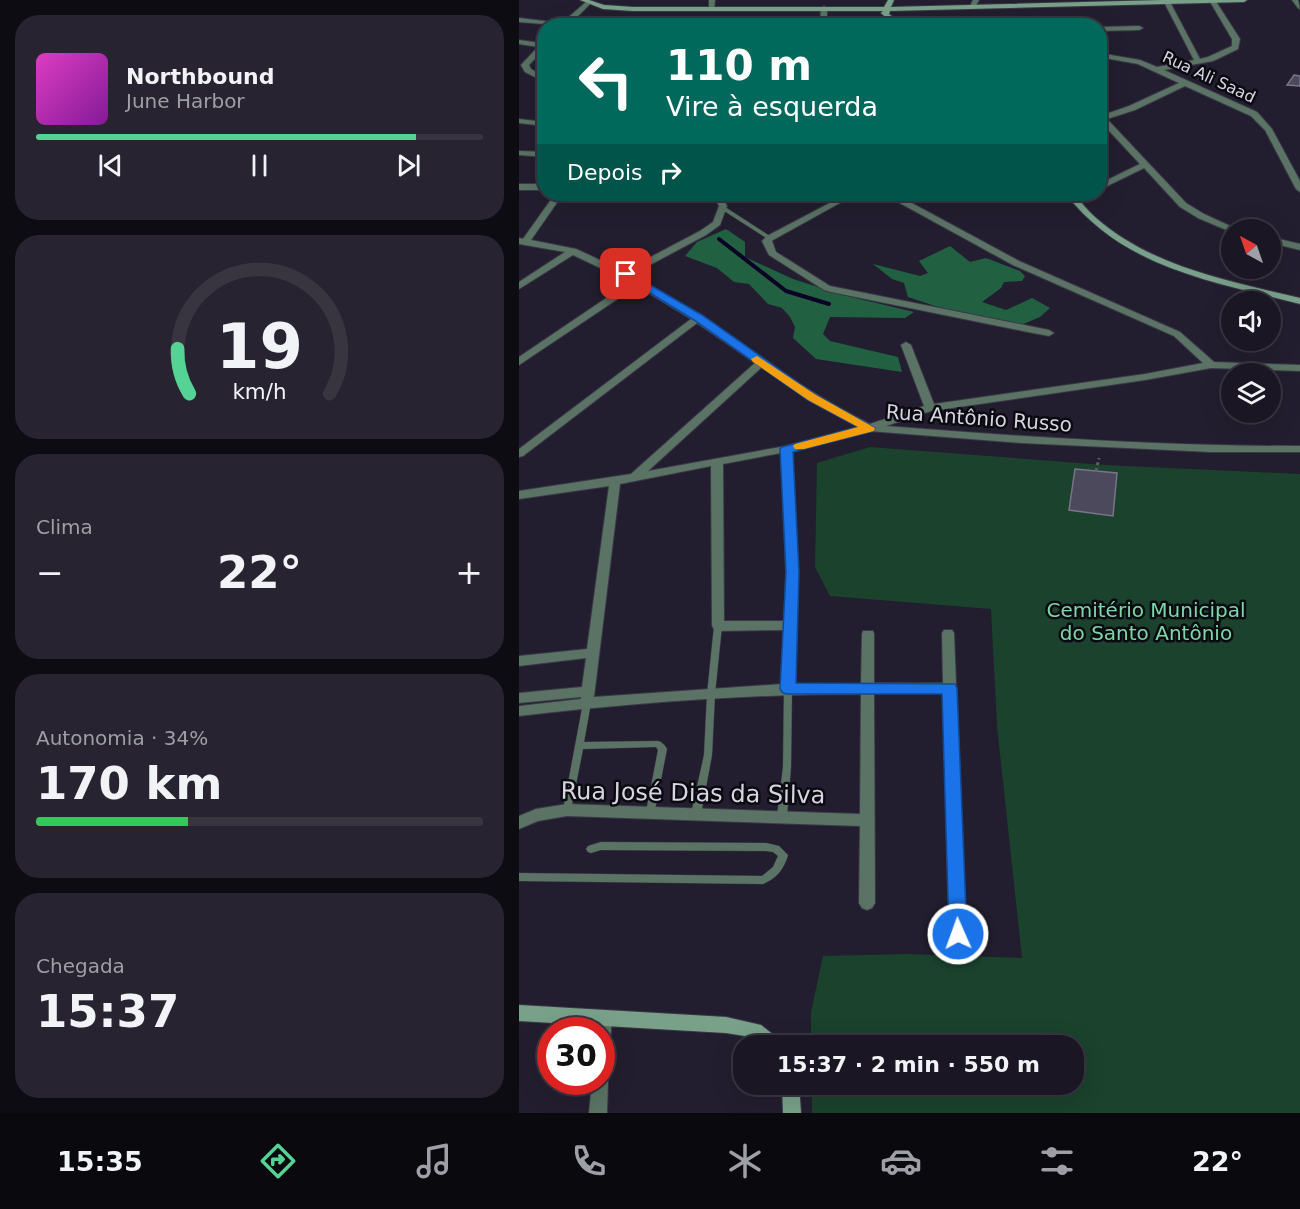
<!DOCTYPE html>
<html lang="pt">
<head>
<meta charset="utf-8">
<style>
  body { margin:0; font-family:"DejaVu Sans",sans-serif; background:#272330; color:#f1f3f6; height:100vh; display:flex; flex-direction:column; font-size:22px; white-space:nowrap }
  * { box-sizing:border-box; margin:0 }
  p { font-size:20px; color:#9f9fa6 }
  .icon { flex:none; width:33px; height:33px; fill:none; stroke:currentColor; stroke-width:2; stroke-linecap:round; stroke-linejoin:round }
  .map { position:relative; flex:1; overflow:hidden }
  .side { display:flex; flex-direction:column; gap:15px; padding:15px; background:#0e0c13; width:519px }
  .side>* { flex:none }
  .hud { position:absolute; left:18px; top:18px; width:570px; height:183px; border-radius:24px; box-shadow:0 6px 24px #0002,0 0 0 2px #383541; background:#00695c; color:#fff; overflow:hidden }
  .needle { width:39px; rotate:320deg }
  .fabs { position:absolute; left:702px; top:219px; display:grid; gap:12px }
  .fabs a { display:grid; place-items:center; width:60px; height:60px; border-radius:50%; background:#1a1623; box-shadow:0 6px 24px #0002,0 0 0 2px #383541; font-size:30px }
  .speed { position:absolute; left:18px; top:1017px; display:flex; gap:12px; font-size:30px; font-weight:700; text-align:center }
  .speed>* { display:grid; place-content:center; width:78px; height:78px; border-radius:50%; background:#1a1623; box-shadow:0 6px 24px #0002,0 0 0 2px #383541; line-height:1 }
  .speed .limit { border:9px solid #d22; background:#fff; color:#111 }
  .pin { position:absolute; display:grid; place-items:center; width:51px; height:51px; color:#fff; margin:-26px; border-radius:12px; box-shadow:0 3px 9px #0006 }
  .me { position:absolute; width:66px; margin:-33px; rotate:358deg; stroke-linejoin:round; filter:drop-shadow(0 0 4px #0008) }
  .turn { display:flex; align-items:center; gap:21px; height:126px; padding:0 30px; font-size:27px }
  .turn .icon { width:78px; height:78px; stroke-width:2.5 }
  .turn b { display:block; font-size:42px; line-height:51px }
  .then { display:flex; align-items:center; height:57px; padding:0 30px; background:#0003; gap:12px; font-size:22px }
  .big { font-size:45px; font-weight:800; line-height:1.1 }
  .side .tile { flex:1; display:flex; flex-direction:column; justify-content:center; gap:9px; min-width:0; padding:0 21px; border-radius:24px; background:#272330 }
  .side .dial { align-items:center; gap:0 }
  .dial svg { height:156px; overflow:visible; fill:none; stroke:#383541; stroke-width:7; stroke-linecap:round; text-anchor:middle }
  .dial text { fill:#f1f3f6; stroke:none }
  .song { display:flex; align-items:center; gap:18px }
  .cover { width:72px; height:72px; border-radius:9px; background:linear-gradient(135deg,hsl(310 70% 55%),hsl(290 70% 35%)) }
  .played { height:6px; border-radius:3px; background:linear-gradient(90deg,#54d395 85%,#383541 85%) }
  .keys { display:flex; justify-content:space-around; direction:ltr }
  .heat { display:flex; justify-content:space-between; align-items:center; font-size:33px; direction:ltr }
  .charge { height:9px; border-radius:4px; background:linear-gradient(90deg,#34c759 34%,#383541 0) }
  .trip { position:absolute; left:214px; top:1035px; width:351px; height:60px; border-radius:24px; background:#1a1623; box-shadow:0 6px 24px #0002,0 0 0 2px #383541; font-weight:800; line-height:60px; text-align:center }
  .tabs { display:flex; height:96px; justify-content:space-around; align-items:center; background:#0a090e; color:#9f9fa6 }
  .tabs .icon { width:42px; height:42px }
  .tabs .current { color:#54d395 }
  .tabs b { font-size:27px; color:#f1f3f6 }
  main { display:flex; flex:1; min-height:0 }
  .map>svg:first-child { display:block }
</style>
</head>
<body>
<main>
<section class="side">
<div class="tile">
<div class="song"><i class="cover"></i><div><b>Northbound</b><p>June Harbor</p></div></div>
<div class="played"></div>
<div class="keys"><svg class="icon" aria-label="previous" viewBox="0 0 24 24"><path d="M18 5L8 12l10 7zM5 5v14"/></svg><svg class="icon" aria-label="pause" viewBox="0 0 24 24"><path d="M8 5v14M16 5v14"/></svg><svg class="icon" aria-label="next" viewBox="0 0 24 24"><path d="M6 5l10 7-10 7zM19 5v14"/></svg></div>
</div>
<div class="tile dial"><svg viewBox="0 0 100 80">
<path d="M14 69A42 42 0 1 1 86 69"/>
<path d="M14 69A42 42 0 0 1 8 46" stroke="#54d395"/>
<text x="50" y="56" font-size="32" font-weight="700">19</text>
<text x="50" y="72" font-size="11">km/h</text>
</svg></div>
<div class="tile"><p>Clima</p>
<div class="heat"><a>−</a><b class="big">22°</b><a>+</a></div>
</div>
<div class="tile"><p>Autonomia · 34%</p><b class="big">170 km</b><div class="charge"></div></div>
<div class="tile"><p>Chegada</p><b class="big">15:37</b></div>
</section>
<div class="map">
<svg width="781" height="1113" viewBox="0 0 781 1113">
  <rect width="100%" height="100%" fill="#221e2f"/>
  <path fill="#1a422d" d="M351 447 586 465 781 474V1113H293V1085L555 1084V1046H292V1012L304 956 388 954 503 958 478 726 472 609 311 596 296 567 298 463Z"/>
  <g fill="#216142">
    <path d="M207 229 226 242V257L274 279 324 295 395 312 386 318 311 317 304 334 311 341 379 357 383 372 297 359 274 338 276 327 271 317 263 308 249 304 230 284 215 282 198 268 166 256 178 242Z"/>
    <path d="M431 246 451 262 467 258 501 271 506 276 503 281 485 282 482 288 463 302 487 310 513 298 531 308 521 317 502 325 434 312 389 297 385 283 373 279 354 264 401 276 409 273 400 261Z"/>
  </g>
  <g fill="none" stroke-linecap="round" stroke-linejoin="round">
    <path stroke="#0d0027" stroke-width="4" d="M200 239 267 291 310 304"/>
  </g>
  <g fill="#4c495c" stroke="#787489" stroke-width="1.5">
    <path d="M775 75 781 76V86L768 85Z"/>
    <path d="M556 469 598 473 594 516 550 510Z"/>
  </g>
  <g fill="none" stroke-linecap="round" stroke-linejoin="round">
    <g stroke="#3b3848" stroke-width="1">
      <g id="lane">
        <rect x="22" y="63" width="4" height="2"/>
        <path d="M204 206 206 207 254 238 253 239H249L202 209 201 208Z"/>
        <path d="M199 623 202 624 203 626 196 694 193 755 182 814 180 817 177 818 174 817 172 814 185 755 188 694 195 626 196 624Z"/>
        <path d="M269 686 272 687 273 689 272 767 268 816 266 819 263 820 260 819 258 816 264 767 265 689 266 687Z"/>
        <path d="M68 700 71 701 72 703 65 742 139 741C143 742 146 745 148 749L135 815 132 816 129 815 127 812 139 750 137 747 64 749 52 810 51 813 48 814 45 813 44 810 64 703 65 701Z"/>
        <path d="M82 842 247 843 260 846 269 855C265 869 258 878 244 884L0 881V873L243 876 254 867 259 856 254 852 247 851 82 850 72 853 69 852 67 849 69 846Z"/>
      </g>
    </g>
    <g stroke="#3b3848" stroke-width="2">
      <g id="street">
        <path d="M190 0H196L195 10 190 9Z"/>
        <path d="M454 0H460L456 7 454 8 451 6Z"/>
        <path d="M648 0 651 2 681 59 689 57 713 46V39L690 0H696L721 39 719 49 694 61 645 70 738 112 753 129 781 181V192L777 189 746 130 732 116 666 86 616 110 588 119 667 203 685 214 720 230H712V232L679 218 661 207 625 168 580 190V184L621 164 580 120V113L584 115 610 106 660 83 619 64 580 57V53L621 60 638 67 675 60 645 2Z"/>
        <path d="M773 0H779L781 9 779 8Z"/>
        <path d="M67 2 72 3 49 26 0 22V18L43 23Z"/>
        <path d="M305 6 308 8V26H301L302 8Z"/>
        <path d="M580 27 620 26 624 28 620 30 580 31Z"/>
        <path d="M0 40 22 43 26 41V48L10 65 12 69 26 77V82L6 72 2 65 19 47 0 44Z"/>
        <path d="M0 119 26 122V126L0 123Z"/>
        <path d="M0 151 26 152V157L0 155Z"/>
        <rect x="0" y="184" width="26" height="6"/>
        <path d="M36 194H44L12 240 57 249 105 271 181 231 194 222 200 206 194 194H202L208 206 201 225 187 235 112 275C194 321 267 382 351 424L405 406 382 345 387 342 392 345 415 404 626 374 684 363 655 336 494 265 368 196 367 194H376L500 261 661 332 695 362 781 365V371L692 368 626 380 412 411 367 426C505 437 643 446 781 446V452H691L503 443 350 431 273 451 279 572 276 684H342L343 634 344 631H354L355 634V683H424L423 633 425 630H433L435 633 447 934 445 939 439 941 433 939 431 934 424 693H355L356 903 353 908 348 910 343 908 340 903 341 826 48 816 19 821 0 829V816L17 809 48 804 341 814 342 694C228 694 113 703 0 716V706L62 699V697L0 703V693L63 687 67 658 0 666V656L68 649 90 486 0 499V491L112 474 236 363 178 323 4 456 0 457V449L172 319 118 286 0 365V357L111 282 54 255 0 289V282L46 252 0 244V238L4 239ZM243 367 293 402 340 427 267 446 129 471ZM262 453 267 572 265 621H205L204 464ZM192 466 193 626 195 629 199 631 265 630 263 684 75 697 101 484Z"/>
        <path d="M328 194H337L254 240 253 241 257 252 311 286 530 330 535 333 530 336 509 332 312 292 305 290 250 255 243 241 248 236Z"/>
        <path d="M563 194H573L559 202 552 200Z"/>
        <path d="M752 237 781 244V250L752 243Z"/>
        <path d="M85 1011 91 1014 93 1019 90 1055 88 1061 82 1063V1030H76L79 1014Z"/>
        <path d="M82 1074 87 1076 89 1082 88 1113H70L73 1082H82Z"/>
      </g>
    </g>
    <g stroke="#3b3848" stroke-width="2">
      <g id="secondary">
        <path d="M61 0H70L85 5 114 7H365L369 0H375L372 7 644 0H728L725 2 371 11 370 14 385 26H377L363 14 362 13 364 11H114L84 9Z"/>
        <path d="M547 194H555C562 202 569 211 577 218 633 267 710 281 781 298V304C695 282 604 268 547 194Z"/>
        <path d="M0 1005 207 1017 242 1025 261 1040 263 1046H242L232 1037 207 1033 0 1021Z"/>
        <path d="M263 1084H280L282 1113H264Z"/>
      </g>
    </g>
    <path stroke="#615e6d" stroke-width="3" stroke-dasharray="3 3" stroke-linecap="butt" d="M577 471 580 458"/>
    <use href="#lane" fill="#5a7364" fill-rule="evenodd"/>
    <use href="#street" fill="#5a7364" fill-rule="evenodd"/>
    <use href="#secondary" fill="#79a18a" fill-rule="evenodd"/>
  </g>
  <path fill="#1a73e8" stroke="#114b97" stroke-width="1.5" d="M107 271 183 315 297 395 356 428 355 431 274 452 280 572 277 683 436 684 438 688 448 934 446 939 439 941 433 939 430 934 423 694H269L264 693 261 689 267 572 261 449 263 447 339 427 289 400 175 320 103 276 102 274Z"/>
  <path fill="#f59e0b" d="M238 356 297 395 356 428 355 431 285 449H276L274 446 276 444 339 427 289 400 234 362 232 359Z"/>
  <g text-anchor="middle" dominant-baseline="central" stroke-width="5" stroke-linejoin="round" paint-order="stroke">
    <g font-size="16" fill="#d7d5e0" stroke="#0b0a11">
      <text transform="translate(690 77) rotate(25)">Rua Ali Saad</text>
    </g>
    <g font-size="20" fill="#d7d5e0" stroke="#0b0a11">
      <text transform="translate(460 418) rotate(4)">Rua Antônio Russo</text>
    </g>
    <g font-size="20" fill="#7dd8a7" stroke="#0b0a11">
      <text x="627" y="610">Cemitério Municipal<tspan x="627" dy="23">do Santo Antônio</tspan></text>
    </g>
    <g font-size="24" fill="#d7d5e0" stroke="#0b0a11">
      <text transform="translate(174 793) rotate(1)">Rua José Dias da Silva</text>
    </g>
  </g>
</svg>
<div class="fabs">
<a><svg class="needle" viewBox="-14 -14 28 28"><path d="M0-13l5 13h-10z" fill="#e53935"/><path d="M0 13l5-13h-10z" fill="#9f9fa6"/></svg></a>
<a><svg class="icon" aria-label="sound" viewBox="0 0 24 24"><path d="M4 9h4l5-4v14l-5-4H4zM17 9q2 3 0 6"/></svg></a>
<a><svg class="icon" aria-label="layers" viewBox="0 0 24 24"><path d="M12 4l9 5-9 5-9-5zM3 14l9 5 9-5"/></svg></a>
</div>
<div class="speed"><div class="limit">30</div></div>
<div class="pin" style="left:107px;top:274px;background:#d93025"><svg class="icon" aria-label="arrive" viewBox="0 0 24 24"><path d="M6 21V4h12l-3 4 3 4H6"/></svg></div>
<svg class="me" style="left:439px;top:934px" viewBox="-20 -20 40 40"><circle r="17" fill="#1a73e8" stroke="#fff" stroke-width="3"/><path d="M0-11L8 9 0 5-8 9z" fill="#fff"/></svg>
<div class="trip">15:37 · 2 min · 550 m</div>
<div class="hud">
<div class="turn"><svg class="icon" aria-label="left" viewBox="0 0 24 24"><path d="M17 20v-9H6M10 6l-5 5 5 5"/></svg><div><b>110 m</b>Vire à esquerda</div></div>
<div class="then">Depois<svg class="icon" aria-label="right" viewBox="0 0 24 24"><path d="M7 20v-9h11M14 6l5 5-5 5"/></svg></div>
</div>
</div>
</main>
<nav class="tabs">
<b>15:35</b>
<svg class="icon current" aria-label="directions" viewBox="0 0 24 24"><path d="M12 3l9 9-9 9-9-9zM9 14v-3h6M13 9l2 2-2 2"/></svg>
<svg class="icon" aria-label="music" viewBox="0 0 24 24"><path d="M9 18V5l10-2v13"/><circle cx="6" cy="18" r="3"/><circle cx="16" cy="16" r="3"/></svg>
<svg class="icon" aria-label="phone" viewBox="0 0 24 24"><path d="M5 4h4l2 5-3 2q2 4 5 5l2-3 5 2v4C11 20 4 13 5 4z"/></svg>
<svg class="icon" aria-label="climate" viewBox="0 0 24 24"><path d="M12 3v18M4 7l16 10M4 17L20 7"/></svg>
<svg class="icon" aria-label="car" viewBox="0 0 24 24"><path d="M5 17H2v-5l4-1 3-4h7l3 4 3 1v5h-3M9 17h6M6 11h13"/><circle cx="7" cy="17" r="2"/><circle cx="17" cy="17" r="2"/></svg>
<svg class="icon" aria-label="filters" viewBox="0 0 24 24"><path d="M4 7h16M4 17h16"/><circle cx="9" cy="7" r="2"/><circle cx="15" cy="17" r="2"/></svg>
<b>22°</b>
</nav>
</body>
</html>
